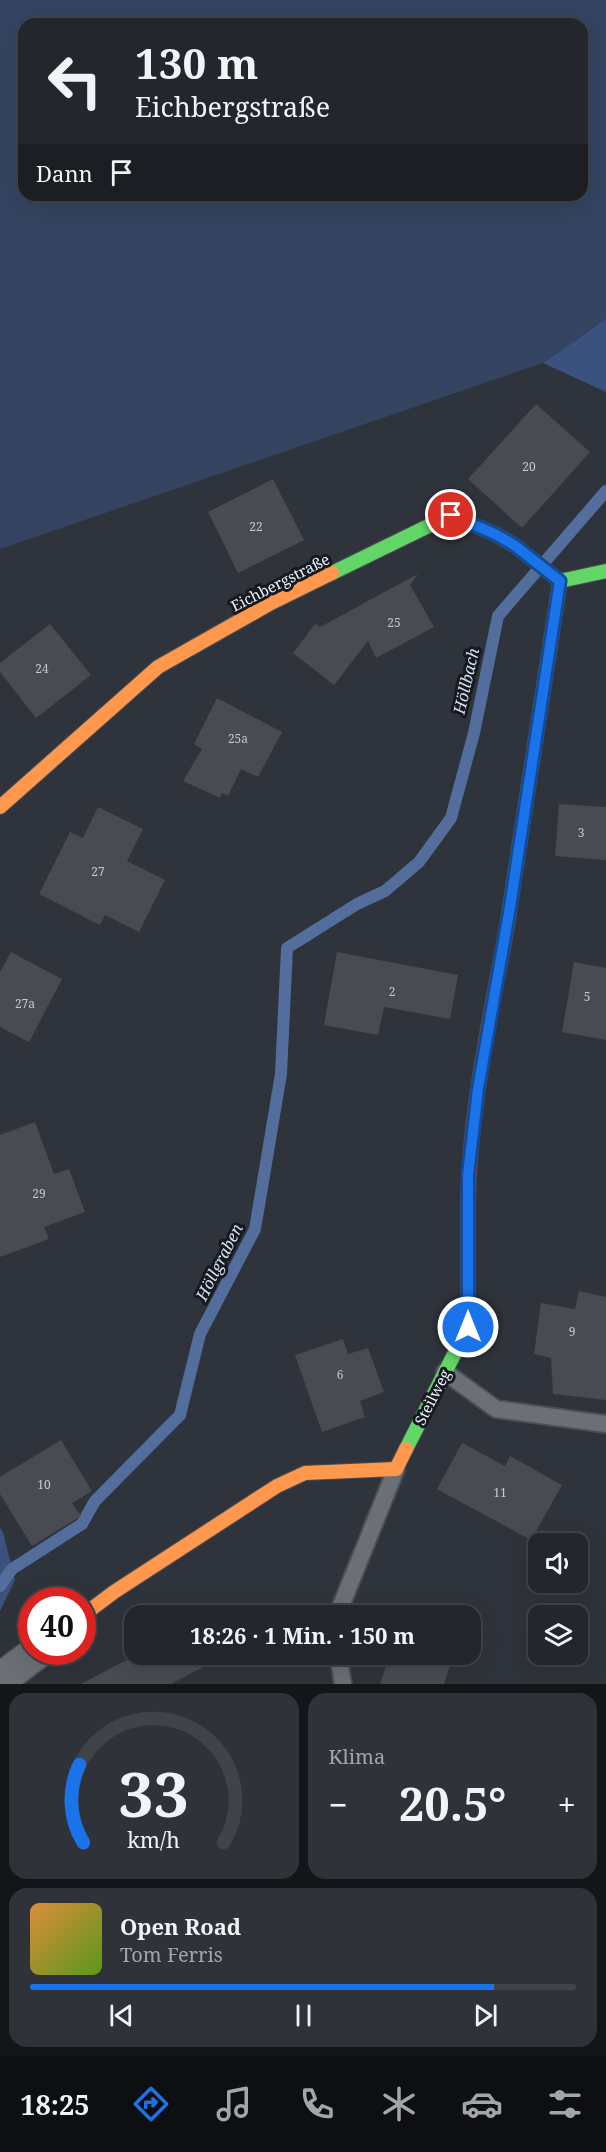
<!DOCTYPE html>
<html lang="de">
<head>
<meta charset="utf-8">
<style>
  body { margin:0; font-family:"Noto Serif",serif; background:#2f3238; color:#f1f3f6; height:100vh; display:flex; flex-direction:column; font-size:22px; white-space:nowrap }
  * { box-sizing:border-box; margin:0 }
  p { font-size:20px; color:#a3a5a9 }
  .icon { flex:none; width:33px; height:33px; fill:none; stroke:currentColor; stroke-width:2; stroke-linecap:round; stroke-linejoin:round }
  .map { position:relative; height:1684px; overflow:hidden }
  .sheet { display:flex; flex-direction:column; gap:9px; padding:9px; background:#131518; flex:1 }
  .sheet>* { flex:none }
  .top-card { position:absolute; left:18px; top:18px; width:570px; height:183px; border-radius:18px; box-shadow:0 6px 24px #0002,0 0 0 2px #404348; background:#23262c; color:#f1f3f6; overflow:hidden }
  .buttons { position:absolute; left:528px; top:1533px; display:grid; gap:12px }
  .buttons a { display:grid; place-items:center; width:60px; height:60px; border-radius:12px; background:#23262c; box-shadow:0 6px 24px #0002,0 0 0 2px #404348; font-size:30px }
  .speed { position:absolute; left:18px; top:1587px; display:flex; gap:12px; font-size:30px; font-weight:700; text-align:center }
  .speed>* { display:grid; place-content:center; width:78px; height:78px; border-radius:50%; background:#23262c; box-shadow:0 6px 24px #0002,0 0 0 2px #404348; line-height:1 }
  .speed .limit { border:9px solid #d22; background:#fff; color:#111 }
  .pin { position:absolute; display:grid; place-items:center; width:51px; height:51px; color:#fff; margin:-26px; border:3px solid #fff; border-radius:50%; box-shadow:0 2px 6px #0007 }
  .me { position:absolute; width:66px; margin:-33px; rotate:0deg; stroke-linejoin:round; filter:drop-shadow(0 0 4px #0008) }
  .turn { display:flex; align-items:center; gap:21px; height:126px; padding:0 18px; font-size:27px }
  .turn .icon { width:78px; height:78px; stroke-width:2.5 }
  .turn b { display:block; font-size:42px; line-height:51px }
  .then { display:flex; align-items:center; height:57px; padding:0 18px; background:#0003; gap:12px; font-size:22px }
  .big { font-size:45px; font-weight:700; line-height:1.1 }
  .sheet .card { flex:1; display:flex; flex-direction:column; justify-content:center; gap:9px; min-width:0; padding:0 21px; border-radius:18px; background:#2f3238 }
  .sheet .dial { align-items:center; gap:0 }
  .dial svg { height:156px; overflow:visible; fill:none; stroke:#404348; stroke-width:7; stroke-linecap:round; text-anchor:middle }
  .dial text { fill:#f1f3f6; stroke:none }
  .song { display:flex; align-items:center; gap:18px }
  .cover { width:72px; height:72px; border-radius:9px; background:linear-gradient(135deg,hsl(30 70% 55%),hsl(90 70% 35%)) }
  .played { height:6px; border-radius:3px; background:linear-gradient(90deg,#1a73e8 85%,#404348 85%) }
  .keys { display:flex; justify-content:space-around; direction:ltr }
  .heat { display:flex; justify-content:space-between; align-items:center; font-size:33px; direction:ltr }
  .sheet .tiles { flex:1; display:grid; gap:9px; grid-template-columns:1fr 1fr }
  .card:last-child { grid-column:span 2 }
  .trip { position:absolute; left:124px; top:1605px; width:357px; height:60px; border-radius:18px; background:#23262c; box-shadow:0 6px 24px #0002,0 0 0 2px #404348; font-weight:700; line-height:60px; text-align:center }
  .tabs { display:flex; height:96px; justify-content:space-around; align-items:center; background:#0e0f12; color:#a3a5a9 }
  .tabs .icon { width:42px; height:42px }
  .tabs .on { color:#1a73e8 }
  .tabs b { font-size:27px; color:#f1f3f6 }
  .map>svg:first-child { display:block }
</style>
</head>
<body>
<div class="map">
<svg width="606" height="1684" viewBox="0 0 606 1684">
  <rect width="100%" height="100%" fill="#2f333b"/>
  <path fill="#344461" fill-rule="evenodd" d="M0 0H606V319L543 363 0 549ZM24 24H582V195H24Z"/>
  <g fill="#3a527d">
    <path d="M606 319V392L543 363Z"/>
    <path d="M0 1528 3 1532 15 1580 0 1611Z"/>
  </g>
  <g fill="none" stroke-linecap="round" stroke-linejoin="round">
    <path stroke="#536e9c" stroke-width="12" d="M0 1586 12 1569 82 1524 95 1501 180 1415 200 1334 255 1229 281 1074 287 948 357 904 385 891 419 862 451 818 474 733 498 616 606 491"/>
  </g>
  <g fill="#484b52">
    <path d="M536 404 590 452 522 528 468 479Z"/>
    <path d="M273 479 304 540 238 573 208 512Z"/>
    <path d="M418 574 410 585 434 627 376 658 368 641 334 685 293 653 315 624 320 627Z"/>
    <path d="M50 624 91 675 36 718 0 672V663Z"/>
    <path d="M217 698 282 732 258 777 241 769 228 796 222 793 220 798 183 781 202 749 194 744Z"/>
    <path d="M559 804 606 807V860L555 856Z"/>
    <path d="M98 807 143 829 127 861 165 880 139 932 105 915 100 925 39 894 70 832 83 838Z"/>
    <path d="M11 952 62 979 29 1042 0 1027V972Z"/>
    <path d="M337 952 458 975 450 1019 384 1007 378 1035 324 1025Z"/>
    <path d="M574 962 606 968V1040L562 1032Z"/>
    <path d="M35 1122 54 1174 69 1169 85 1212 44 1227 49 1239 0 1257V1135Z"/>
    <path d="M579 1291 606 1297V1400L553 1394 551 1358 534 1354 541 1303 575 1309Z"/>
    <path d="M343 1339 348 1354 368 1348 384 1392 360 1401 365 1417 322 1432 295 1355Z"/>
    <path d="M61 1440 92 1491 72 1503 81 1516 32 1546 0 1494V1477Z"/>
    <path d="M462 1443 505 1466 510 1456 562 1485 531 1540 437 1489Z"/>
    <path d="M138 1654H228L171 1684H81Z"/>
    <path d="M390 1654H454L444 1684H380Z"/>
  </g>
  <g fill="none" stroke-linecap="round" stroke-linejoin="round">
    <g stroke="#4b4f56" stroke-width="20">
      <g id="lane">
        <path d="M445 1372 496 1409 606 1424"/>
        <path d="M337 1616 396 1469"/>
        <path d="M338 1654 343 1684"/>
      </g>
    </g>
    <g stroke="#4b4f56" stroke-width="36">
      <path id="street" d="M0 1680 37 1652"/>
    </g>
    <g stroke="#4b4f56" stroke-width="16">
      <g id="fast">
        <path d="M332 573 451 515 495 534 514 545 560 581 606 571"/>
        <path d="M507 926 560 581"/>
        <path d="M406 1449 468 1327V1213"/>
      </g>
    </g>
    <g stroke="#4b4f56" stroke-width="16">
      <g id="slow">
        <path d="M0 807 158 667 271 603 332 573"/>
        <path d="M82 1616 114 1592 277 1486 305 1473 396 1469 406 1449"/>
      </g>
    </g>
    <g stroke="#4b4f56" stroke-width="16">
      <path id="jam" d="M468 1213C468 1116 490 1020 507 926"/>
    </g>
    <use href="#lane" stroke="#6c6f76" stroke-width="16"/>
    <use href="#street" stroke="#6c6f76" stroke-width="33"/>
    <use href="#fast" stroke="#63d668" stroke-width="14"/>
    <use href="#slow" stroke="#ff974d" stroke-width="14"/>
    <use href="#jam" stroke="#b3261e" stroke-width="14"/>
  </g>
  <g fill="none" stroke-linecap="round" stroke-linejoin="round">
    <g stroke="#114b97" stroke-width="15">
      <path id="route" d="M451 515 495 534 514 545 560 581 510 907 478 1089 468 1175V1327"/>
    </g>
    <use href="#route" stroke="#1a73e8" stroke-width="10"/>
  </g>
  <g text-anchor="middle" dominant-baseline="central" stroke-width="6" stroke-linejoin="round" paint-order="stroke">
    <g font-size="12" fill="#c4c8d2">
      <text x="529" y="466">20</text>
      <text x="256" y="526">22</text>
      <text x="394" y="622">25</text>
      <text x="42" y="668">24</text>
      <text x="238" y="738">25a</text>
      <text x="581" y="832">3</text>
      <text x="98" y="871">27</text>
      <text x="392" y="991">2</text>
      <text x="587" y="996">5</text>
      <text x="25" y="1003">27a</text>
      <text x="39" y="1193">29</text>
      <text x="572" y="1331">9</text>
      <text x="340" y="1374">6</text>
      <text x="44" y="1484">10</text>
      <text x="500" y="1492">11</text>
    </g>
    <g font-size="15" fill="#edf2fc" stroke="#161a20">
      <text transform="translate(280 582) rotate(-27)">Eichbergstraße</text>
      <text transform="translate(432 1397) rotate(-63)">Steilweg</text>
    </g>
    <g font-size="16" font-style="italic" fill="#d7e0f0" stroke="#161a20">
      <text transform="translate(466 681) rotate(-77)">Höllbach</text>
      <text transform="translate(219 1262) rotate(-63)">Höllgraben</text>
    </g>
  </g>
</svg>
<div class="buttons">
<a><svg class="icon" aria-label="sound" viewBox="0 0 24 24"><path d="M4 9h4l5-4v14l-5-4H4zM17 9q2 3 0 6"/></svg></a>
<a><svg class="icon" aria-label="layers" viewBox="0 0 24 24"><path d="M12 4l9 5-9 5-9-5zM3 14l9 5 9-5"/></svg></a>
</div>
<div class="speed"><div class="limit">40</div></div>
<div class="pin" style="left:451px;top:515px;background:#d93025"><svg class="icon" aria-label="arrive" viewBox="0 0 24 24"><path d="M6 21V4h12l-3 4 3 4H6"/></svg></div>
<svg class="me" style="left:468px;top:1327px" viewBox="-20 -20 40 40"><circle r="17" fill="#1a73e8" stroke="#fff" stroke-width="3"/><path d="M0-11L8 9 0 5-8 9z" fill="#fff"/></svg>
<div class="trip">18:26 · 1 Min. · 150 m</div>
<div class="top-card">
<div class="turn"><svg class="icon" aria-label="left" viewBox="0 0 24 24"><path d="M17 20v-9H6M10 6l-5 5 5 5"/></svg><div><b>130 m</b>Eichbergstraße</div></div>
<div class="then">Dann<svg class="icon" aria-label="arrive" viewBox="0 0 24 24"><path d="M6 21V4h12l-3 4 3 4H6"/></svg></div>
</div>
</div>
<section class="sheet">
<div class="tiles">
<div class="card dial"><svg viewBox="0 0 100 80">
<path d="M14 69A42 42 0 1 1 86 69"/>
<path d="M14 69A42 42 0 0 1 12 29" stroke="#1a73e8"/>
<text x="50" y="56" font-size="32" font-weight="700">33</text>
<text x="50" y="72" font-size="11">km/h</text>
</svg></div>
<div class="card"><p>Klima</p>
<div class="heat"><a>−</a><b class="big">20.5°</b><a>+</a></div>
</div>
<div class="card">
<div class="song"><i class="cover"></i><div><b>Open Road</b><p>Tom Ferris</p></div></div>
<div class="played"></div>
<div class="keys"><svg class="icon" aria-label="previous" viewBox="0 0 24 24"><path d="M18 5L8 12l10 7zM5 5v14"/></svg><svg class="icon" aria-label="pause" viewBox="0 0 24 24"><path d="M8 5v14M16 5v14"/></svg><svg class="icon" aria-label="next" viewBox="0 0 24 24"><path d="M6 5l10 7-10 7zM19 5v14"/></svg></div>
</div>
</div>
</section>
<nav class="tabs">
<b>18:25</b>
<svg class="icon on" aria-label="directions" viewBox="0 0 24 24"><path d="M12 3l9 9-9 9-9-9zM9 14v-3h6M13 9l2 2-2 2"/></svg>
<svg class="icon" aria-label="music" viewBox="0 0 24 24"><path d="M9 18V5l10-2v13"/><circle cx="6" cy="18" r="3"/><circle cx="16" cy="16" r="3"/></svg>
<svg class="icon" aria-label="phone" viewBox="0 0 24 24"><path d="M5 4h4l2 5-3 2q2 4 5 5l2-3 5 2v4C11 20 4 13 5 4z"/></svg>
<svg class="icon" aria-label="climate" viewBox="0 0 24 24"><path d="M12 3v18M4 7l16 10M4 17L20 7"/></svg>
<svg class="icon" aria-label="car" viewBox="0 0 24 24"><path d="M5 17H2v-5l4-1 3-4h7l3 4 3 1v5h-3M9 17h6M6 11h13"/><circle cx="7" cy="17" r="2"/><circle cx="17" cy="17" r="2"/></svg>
<svg class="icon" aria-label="filters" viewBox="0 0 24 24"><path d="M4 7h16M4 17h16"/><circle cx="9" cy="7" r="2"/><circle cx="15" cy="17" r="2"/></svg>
</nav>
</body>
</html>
